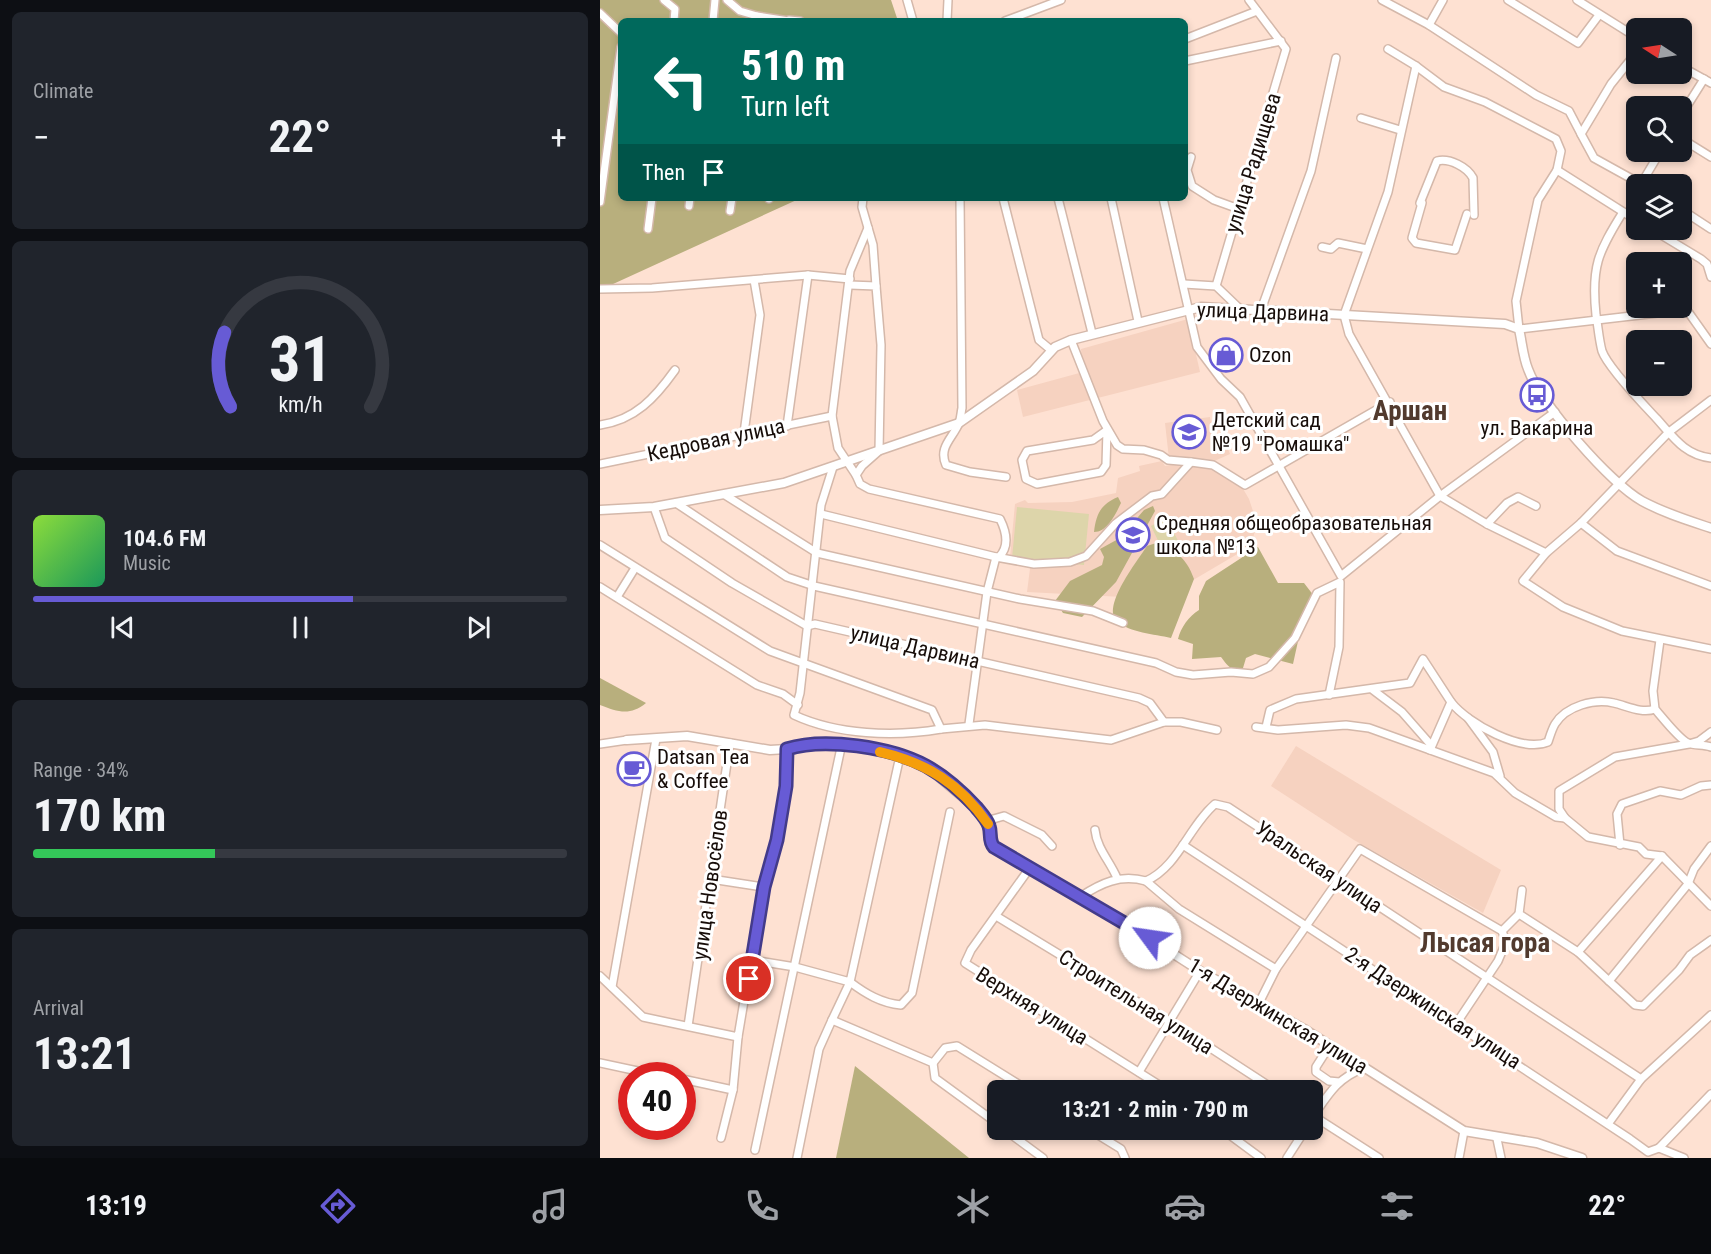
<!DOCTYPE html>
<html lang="en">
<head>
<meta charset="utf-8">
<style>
  body { margin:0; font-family:"Roboto Condensed",sans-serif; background:#20242c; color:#f1f3f6; height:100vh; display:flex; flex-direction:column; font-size:22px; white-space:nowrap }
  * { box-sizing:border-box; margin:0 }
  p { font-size:20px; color:#9ea1a6 }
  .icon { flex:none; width:33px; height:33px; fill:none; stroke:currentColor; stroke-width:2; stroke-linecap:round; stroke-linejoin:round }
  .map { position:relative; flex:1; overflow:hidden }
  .drawer { display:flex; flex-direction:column; gap:12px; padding:12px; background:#0d0f14; width:600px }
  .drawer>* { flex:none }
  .guide { position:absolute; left:18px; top:18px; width:570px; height:183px; border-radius:9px; box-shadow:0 3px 9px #0003; background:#00695c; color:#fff; overflow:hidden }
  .needle { width:39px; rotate:282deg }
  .tools { position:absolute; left:1026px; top:18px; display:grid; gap:12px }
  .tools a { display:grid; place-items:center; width:66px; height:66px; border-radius:9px; background:#171b24; box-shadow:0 3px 9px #0003; font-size:30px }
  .speed { position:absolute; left:18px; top:1062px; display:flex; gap:12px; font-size:30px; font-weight:700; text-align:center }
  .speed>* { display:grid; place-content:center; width:78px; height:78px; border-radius:50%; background:#171b24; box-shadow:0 3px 9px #0003; line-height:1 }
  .speed .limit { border:9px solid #d22; background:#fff; color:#111 }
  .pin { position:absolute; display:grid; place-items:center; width:51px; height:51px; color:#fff; margin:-26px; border:3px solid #fff; border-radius:50%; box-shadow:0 2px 6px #0007 }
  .me { position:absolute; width:66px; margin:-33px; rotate:301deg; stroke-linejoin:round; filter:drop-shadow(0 0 4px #0008) }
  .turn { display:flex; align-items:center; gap:21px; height:126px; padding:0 24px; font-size:27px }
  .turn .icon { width:78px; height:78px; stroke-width:2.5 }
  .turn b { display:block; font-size:42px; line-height:51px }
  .then { display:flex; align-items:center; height:57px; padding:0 24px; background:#0003; gap:12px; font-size:22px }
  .big { font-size:45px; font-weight:700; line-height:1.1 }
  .drawer .widget { flex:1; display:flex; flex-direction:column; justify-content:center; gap:9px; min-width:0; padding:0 21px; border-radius:9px; background:#20242c }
  .drawer .dial { align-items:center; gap:0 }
  .dial svg { height:156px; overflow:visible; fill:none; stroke:#363941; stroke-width:7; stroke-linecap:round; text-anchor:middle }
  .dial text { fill:#f1f3f6; stroke:none }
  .song { display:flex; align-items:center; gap:18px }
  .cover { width:72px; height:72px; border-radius:9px; background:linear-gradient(135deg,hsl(90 70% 55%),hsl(150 70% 35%)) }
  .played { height:6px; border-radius:3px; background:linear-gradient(90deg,#675bd5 60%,#363941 60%) }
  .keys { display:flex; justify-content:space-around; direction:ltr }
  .heat { display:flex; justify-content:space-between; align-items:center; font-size:33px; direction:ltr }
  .charge { height:9px; border-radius:4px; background:linear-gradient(90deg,#34c759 34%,#363941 0) }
  .trip { position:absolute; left:387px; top:1080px; width:336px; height:60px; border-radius:9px; background:#171b24; box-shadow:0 3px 9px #0003; font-weight:700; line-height:60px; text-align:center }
  .tab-bar { display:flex; height:96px; justify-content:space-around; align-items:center; background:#090b0e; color:#9ea1a6 }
  .tab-bar .icon { width:42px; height:42px }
  .tab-bar .selected { color:#675bd5 }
  .tab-bar b { font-size:27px; color:#f1f3f6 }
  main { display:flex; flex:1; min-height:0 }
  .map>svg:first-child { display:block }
</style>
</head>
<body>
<main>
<section class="drawer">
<div class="widget"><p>Climate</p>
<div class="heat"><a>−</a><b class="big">22°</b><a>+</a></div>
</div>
<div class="widget dial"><svg viewBox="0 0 100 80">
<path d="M14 69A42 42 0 1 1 86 69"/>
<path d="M14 69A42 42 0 0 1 11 31" stroke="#675bd5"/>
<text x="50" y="56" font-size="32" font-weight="700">31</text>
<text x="50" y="72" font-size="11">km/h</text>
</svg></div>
<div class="widget">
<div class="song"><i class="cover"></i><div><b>104.6 FM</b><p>Music</p></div></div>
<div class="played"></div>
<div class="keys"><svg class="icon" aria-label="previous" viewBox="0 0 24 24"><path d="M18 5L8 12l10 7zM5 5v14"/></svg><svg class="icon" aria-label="pause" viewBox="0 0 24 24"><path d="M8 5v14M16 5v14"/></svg><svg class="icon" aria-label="next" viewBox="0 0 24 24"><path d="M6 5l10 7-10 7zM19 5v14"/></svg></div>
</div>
<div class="widget"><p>Range · 34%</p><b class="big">170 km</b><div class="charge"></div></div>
<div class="widget"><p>Arrival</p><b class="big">13:21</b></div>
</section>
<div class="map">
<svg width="1111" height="1158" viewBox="0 0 1111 1158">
  <rect width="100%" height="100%" fill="#fee1d2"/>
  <g fill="#f6d2c0">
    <path d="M588 319 600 372 423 417 417 390 483 372 481 349Z"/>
    <path d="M610 417 614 441 626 444 630 454 610 463 569 459 565 423Z"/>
    <path d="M562 461 565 466 576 464 607 466 624 473 642 487 649 499 657 523 651 546 561 599 427 592 431 561 410 557 415 504 425 500 428 503 472 502 516 493 518 478 540 471 539 466Z"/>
    <path d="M696 746 901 870 883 913 754 840 671 786Z"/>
  </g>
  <g fill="#ddd5aa">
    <path d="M417 507 489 514 484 565 412 558Z"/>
    <path d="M567 518 581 547 565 555 551 526Z"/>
  </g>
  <g fill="#b8af7d">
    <path d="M0 0H291L298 21H21V198H201L0 290Z"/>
    <path d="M518 497 521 503C516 513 508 532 494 532 496 514 501 504 518 497Z"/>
    <path d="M553 506 555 511 516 582 482 617 463 613 455 601 470 581 502 565 504 557 500 549 520 538 544 510Z"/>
    <path d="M556 543C575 547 588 561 594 579L571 638C554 634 530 633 517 621 501 607 538 560 547 546Z"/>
    <path d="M658 547 678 583H704L714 596 702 623 693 664 655 654 646 658 643 668C631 672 628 666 621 657L592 659 593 644 578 639C581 627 589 616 599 610V596L606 581Z"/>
    <path d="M0 678 46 703C30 716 18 712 0 705Z"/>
    <path d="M255 1066 369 1158H236Z"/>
  </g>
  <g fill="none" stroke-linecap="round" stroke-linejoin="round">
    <g stroke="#d4b8aa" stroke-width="10">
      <g id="minor">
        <path d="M64 0 75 9 74 21"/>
        <path d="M127 0 140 11 157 16 156 21"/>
        <path d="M307 0 313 21"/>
        <path d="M782 0 829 25 936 95 969 111 981 134"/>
        <path d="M908 0 978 43 999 15"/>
        <path d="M977 0 1036 37"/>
        <path d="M0 13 21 33"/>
        <path d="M157 16 189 21"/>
        <path d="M189 20 200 21"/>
        <path d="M113 21 115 0"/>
        <path d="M347 21 348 0"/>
        <path d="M405 21 461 0"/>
        <path d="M829 25 843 0"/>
        <path d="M585 39 657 11"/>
        <path d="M788 49 816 66"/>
        <path d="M1036 53 1011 84 981 134 994 158 1041 184"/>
        <path d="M585 61 681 41"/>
        <path d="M1082 67 1111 83"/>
        <path d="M1082 114 1104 79"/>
        <path d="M761 118 800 130"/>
        <path d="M1082 139 1111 157"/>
        <path d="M591 157 587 170 592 186 614 200 639 209"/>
        <path d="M957 170 1036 220"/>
        <path d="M1041 184 1060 152"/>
        <path d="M263 198 262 207 273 245 276 286"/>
        <path d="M360 198 362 408C361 412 361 418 359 423 353 438 338 447 346 465L370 472 406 477"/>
        <path d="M403 198 439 340 451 350"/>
        <path d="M458 198 492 333"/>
        <path d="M511 198 538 321"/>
        <path d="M563 198 597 347 621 379 640 397 741 576 840 496 955 412"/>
        <path d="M169 199V198"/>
        <path d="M0 202 21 47"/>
        <path d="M820 203 837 161C850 158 867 167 873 178L874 215"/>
        <path d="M822 203 812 238 816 243 855 250 867 214"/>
        <path d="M89 206 90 198"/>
        <path d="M1082 210 1111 229"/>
        <path d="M130 211 132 198"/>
        <path d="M1023 212C998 252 991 267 996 315 998 326 999 340 1002 351 1008 368 1044 405 1057 419 1074 438 1085 455 1111 458"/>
        <path d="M48 229 52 198"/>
        <path d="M1053 230 1101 259 1107 264 1111 277"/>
        <path d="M722 247 731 249 738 243 767 249"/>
        <path d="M584 284 616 286 640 309"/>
        <path d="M250 285 276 286 281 345 279 451 262 466 256 475 260 484 269 489 400 519C406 531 410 546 399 557"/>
        <path d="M616 286 686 49 649 0"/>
        <path d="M0 289 52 288 208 275 250 279"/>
        <path d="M661 310 711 171 736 58"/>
        <path d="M1111 400 1069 432 981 523 946 553 923 581 963 607 1022 631 1111 649"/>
        <path d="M0 425C35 420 55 398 75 370"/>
        <path d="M187 426 208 275"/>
        <path d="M507 430 506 465 501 472 437 484 426 479 422 460 427 451 493 440Z"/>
        <path d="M144 433 160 315 154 280"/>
        <path d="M591 462 613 465 645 485 790 402"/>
        <path d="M0 464 232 416"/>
        <path d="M233 467 221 505 200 693 194 715C237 735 295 737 341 729"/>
        <path d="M256 475 238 448 232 416 250 271 268 228"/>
        <path d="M125 495 217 553 420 599 493 611 523 623"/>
        <path d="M76 503 187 577 214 586 556 663 576 672 593 675 631 672 653 674 669 667 695 638 717 593 740 582 739 647 729 695"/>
        <path d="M221 514 396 557"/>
        <path d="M981 523 1017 551 1111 586"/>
        <path d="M887 524 907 503 918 497 936 506"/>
        <path d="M0 545 170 651 332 710 341 729 385 725 511 740 564 722 550 703 539 698 215 624 207 626 132 583 65 538 54 507"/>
        <path d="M946 553 887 524 840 496 749 334 744 315 788 192 816 66 844 87 885 102 956 139 961 151 957 170 938 200 916 301 919 329 1083 310 1089 313 1111 344"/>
        <path d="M0 587 157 685 183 694 198 705"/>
        <path d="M17 597 35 568"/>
        <path d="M1060 640 1053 691 1055 709C1062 717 1079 739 1088 743 1095 746 1103 744 1111 747"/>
        <path d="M773 690 802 712 831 745"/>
        <path d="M851 702C868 724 922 753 948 742 950 736 952 729 955 724 966 706 995 698 1014 703 1027 706 1042 714 1055 709"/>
        <path d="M868 718 893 752 900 776"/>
        <path d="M564 722H581L617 730"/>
        <path d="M369 724 387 592 396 557 434 564 470 562 486 556 515 524 552 496 562 494 591 462 568 460 561 455 544 450 523 449 517 445 503 421 471 340"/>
        <path d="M656 727 678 730 746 725 769 728 894 773 915 793 956 817 965 818 988 837 1039 847 1046 854 1062 856 1111 906"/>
        <path d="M666 727 670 710 696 699 810 683 823 659 851 702 830 750"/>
        <path d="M0 744 27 740"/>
        <path d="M965 818 959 809V791L1015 757 1089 744 1099 741 1111 732"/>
        <path d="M386 821 404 816 442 835 452 846"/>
        <path d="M495 830C497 849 510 861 517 878"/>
        <path d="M583 845 1030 1139 1048 1152 1059 1148 1084 1158"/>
        <path d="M1020 845 1017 814 1022 804 1060 791 1081 795 1101 786 1111 785"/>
        <path d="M429 869 371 950 365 963 567 1090"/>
        <path d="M111 879 163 887"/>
        <path d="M922 890 919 914 978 952 1009 981 1088 884 1094 869 1111 846"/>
        <path d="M480 897C501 883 520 874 546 881"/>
        <path d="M396 916 569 1021 675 1090"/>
        <path d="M902 931 919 914"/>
        <path d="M978 952 1062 856"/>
        <path d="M152 960 195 967 250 982 300 756"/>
        <path d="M676 969 579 909 546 881C578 867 589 826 615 804L628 807 1041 1079"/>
        <path d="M0 976 43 1017 138 1037 163 887 177 840 186 786 187 749"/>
        <path d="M1009 981 1035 1005 1043 1006 1079 970 1090 955 1111 940"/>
        <path d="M12 987 56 739"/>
        <path d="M659 1003 676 969 760 849 902 931 906 942 898 961 856 1024"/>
        <path d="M232 1020 250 982C266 994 281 1003 301 1005L312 993 350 812"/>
        <path d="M88 1026 130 743"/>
        <path d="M730 1045 716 1067V1072L729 1081 739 1082"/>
        <path d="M0 1063 61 1076"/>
        <path d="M333 1063 345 1048 357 1046 428 1090"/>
        <path d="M539 1072 600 971"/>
        <path d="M82 1079 133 1090"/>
        <path d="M712 1115 779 1158"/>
        <path d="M712 1118C728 1095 737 1078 764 1068"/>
        <path d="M1008 1124 1041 1079 1111 1015"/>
        <path d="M405 1130 443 1158"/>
        <path d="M490 1130 521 1149 525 1158"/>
        <path d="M623 1130 661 1158"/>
        <path d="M121 1138 133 1090 138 1037"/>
        <path d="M897 1139 901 1158"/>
        <path d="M1059 1148 1111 1094"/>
        <path d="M155 1150 242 743"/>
        <path d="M197 1158 219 1049 232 1020 333 1063 335 1078 398 1124"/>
        <path d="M687 1158 705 1130"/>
        <path d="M859 1158 864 1131"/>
      </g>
    </g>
    <g stroke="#d4b8aa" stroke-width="11">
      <g id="tertiary">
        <path d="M0 510 54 507 184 483 359 423 433 371 455 347 471 340 601 307 905 324 919 329C922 342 923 357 928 369 940 403 1010 483 1042 501 1064 513 1087 520 1111 528"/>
        <path d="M27 740 87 736 170 750 187 749 202 744 242 743 300 756 326 766 376 808 390 827V839L394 847 524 922 600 971 704 1029 864 1131 937 1143 982 1158"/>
      </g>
    </g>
    <use href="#minor" stroke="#fff" stroke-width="7"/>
    <use href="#tertiary" stroke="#fff" stroke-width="8"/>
  </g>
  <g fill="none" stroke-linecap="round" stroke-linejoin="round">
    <g stroke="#433b8a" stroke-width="15">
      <path id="route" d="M149 979 164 887 177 840 186 786 187 749C224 737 291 747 326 766 344 776 362 792 376 807 380 812 387 819 389 826 392 834 388 840 394 847L550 938"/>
    </g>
    <use href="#route" stroke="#675bd5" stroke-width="10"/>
    <path stroke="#f59e0b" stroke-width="10" d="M280 752C327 763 360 784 388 824"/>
  </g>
  <defs>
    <g id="shop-ring" transform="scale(1.725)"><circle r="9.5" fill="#fff" stroke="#675bd5" stroke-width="1.5"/><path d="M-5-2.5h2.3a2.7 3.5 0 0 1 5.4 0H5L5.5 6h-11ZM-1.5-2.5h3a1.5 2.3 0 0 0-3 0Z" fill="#675bd5"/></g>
    <g id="bus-ring" transform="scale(1.725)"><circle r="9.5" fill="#fff" stroke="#675bd5" stroke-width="1.5"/><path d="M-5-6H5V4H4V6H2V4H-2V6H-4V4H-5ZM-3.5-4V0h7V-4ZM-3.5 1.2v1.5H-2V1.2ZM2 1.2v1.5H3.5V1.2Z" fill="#675bd5"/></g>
    <g id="school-ring" transform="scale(1.725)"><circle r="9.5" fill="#fff" stroke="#675bd5" stroke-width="1.5"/><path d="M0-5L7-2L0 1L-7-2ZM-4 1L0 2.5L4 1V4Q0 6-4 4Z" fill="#675bd5"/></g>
    <g id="cafe-ring" transform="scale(1.725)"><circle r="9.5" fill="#fff" stroke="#675bd5" stroke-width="1.5"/><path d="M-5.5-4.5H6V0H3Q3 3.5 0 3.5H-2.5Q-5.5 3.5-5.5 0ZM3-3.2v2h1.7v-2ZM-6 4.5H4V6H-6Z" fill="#675bd5"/></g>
  </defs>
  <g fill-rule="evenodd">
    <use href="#shop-ring" x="626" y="355"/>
    <use href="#bus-ring" x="937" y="395"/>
    <use href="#school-ring" x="589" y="432"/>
    <use href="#school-ring" x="533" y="535"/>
    <use href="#cafe-ring" x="34" y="769"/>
  </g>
  <g text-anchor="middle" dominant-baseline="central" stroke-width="6" stroke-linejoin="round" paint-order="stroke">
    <g font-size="21" fill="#170d09" stroke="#fff">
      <text transform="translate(653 163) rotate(-73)">улица Радищева</text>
      <text transform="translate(663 312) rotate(2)">улица Дарвина</text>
      <text transform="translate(116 440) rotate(-12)">Кедровая улица</text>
      <text transform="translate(315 647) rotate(13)">улица Дарвина</text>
      <text transform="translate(719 867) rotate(34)">Уральская улица</text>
      <text transform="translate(110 885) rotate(-82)">улица Новосёлов</text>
      <text transform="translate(536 1002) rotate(32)">Строительная улица</text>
      <text transform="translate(432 1006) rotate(32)">Верхняя улица</text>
      <text transform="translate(833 1008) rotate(33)">2-я Дзержинская улица</text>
      <text transform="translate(678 1016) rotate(31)">1-я Дзержинская улица</text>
    </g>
    <g font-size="21" fill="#170d09" stroke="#fff" text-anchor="start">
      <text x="649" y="355">Ozon</text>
      <text x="612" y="420">Детский сад<tspan x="612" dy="24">№19 "Ромашка"</tspan></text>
      <text x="937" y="428" text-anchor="middle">ул. Вакарина</text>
      <text x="556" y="523">Средняя общеобразовательная<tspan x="556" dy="24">школа №13</tspan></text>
      <text x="57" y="757">Datsan Tea<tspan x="57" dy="24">&amp; Coffee</tspan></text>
    </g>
    <g font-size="27" font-weight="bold" fill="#513a2e" stroke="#fff">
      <text x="810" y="411">Аршан</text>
      <text x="885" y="943">Лысая гора</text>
    </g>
  </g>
</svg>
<div class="tools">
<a><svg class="needle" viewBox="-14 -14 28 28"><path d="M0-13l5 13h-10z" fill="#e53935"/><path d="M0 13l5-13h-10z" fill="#9ea1a6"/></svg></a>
<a><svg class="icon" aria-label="search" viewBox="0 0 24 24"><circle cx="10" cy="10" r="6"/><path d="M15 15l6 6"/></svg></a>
<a><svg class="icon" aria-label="layers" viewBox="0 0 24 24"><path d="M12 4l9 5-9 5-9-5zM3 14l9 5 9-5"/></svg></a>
<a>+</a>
<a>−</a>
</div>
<div class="speed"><div class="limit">40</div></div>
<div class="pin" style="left:149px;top:979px;background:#d93025"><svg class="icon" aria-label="arrive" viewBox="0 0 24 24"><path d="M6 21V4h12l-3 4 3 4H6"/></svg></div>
<svg class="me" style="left:550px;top:938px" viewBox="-20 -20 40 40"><circle r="19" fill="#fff"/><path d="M0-13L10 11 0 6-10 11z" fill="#675bd5"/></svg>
<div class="trip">13:21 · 2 min · 790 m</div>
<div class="guide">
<div class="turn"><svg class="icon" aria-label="left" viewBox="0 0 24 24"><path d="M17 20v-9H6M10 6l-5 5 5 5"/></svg><div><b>510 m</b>Turn left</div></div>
<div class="then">Then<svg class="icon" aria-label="arrive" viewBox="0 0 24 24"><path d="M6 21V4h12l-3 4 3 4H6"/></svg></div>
</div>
</div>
</main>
<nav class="tab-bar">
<b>13:19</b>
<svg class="icon selected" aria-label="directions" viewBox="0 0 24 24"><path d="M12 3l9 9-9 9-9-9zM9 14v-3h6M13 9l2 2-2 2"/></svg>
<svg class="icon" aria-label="music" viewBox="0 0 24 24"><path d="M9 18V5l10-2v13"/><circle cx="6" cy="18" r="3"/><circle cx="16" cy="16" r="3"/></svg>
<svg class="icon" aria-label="phone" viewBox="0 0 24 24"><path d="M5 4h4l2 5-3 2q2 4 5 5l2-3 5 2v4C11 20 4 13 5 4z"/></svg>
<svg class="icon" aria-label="climate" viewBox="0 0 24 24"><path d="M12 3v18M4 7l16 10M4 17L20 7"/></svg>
<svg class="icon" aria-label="car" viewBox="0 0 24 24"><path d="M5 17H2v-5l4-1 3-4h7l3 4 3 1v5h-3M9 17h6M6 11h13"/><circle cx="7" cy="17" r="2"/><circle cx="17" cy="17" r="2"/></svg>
<svg class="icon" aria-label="filters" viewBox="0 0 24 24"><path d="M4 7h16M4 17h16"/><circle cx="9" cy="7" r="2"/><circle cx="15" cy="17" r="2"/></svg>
<b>22°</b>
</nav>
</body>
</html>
